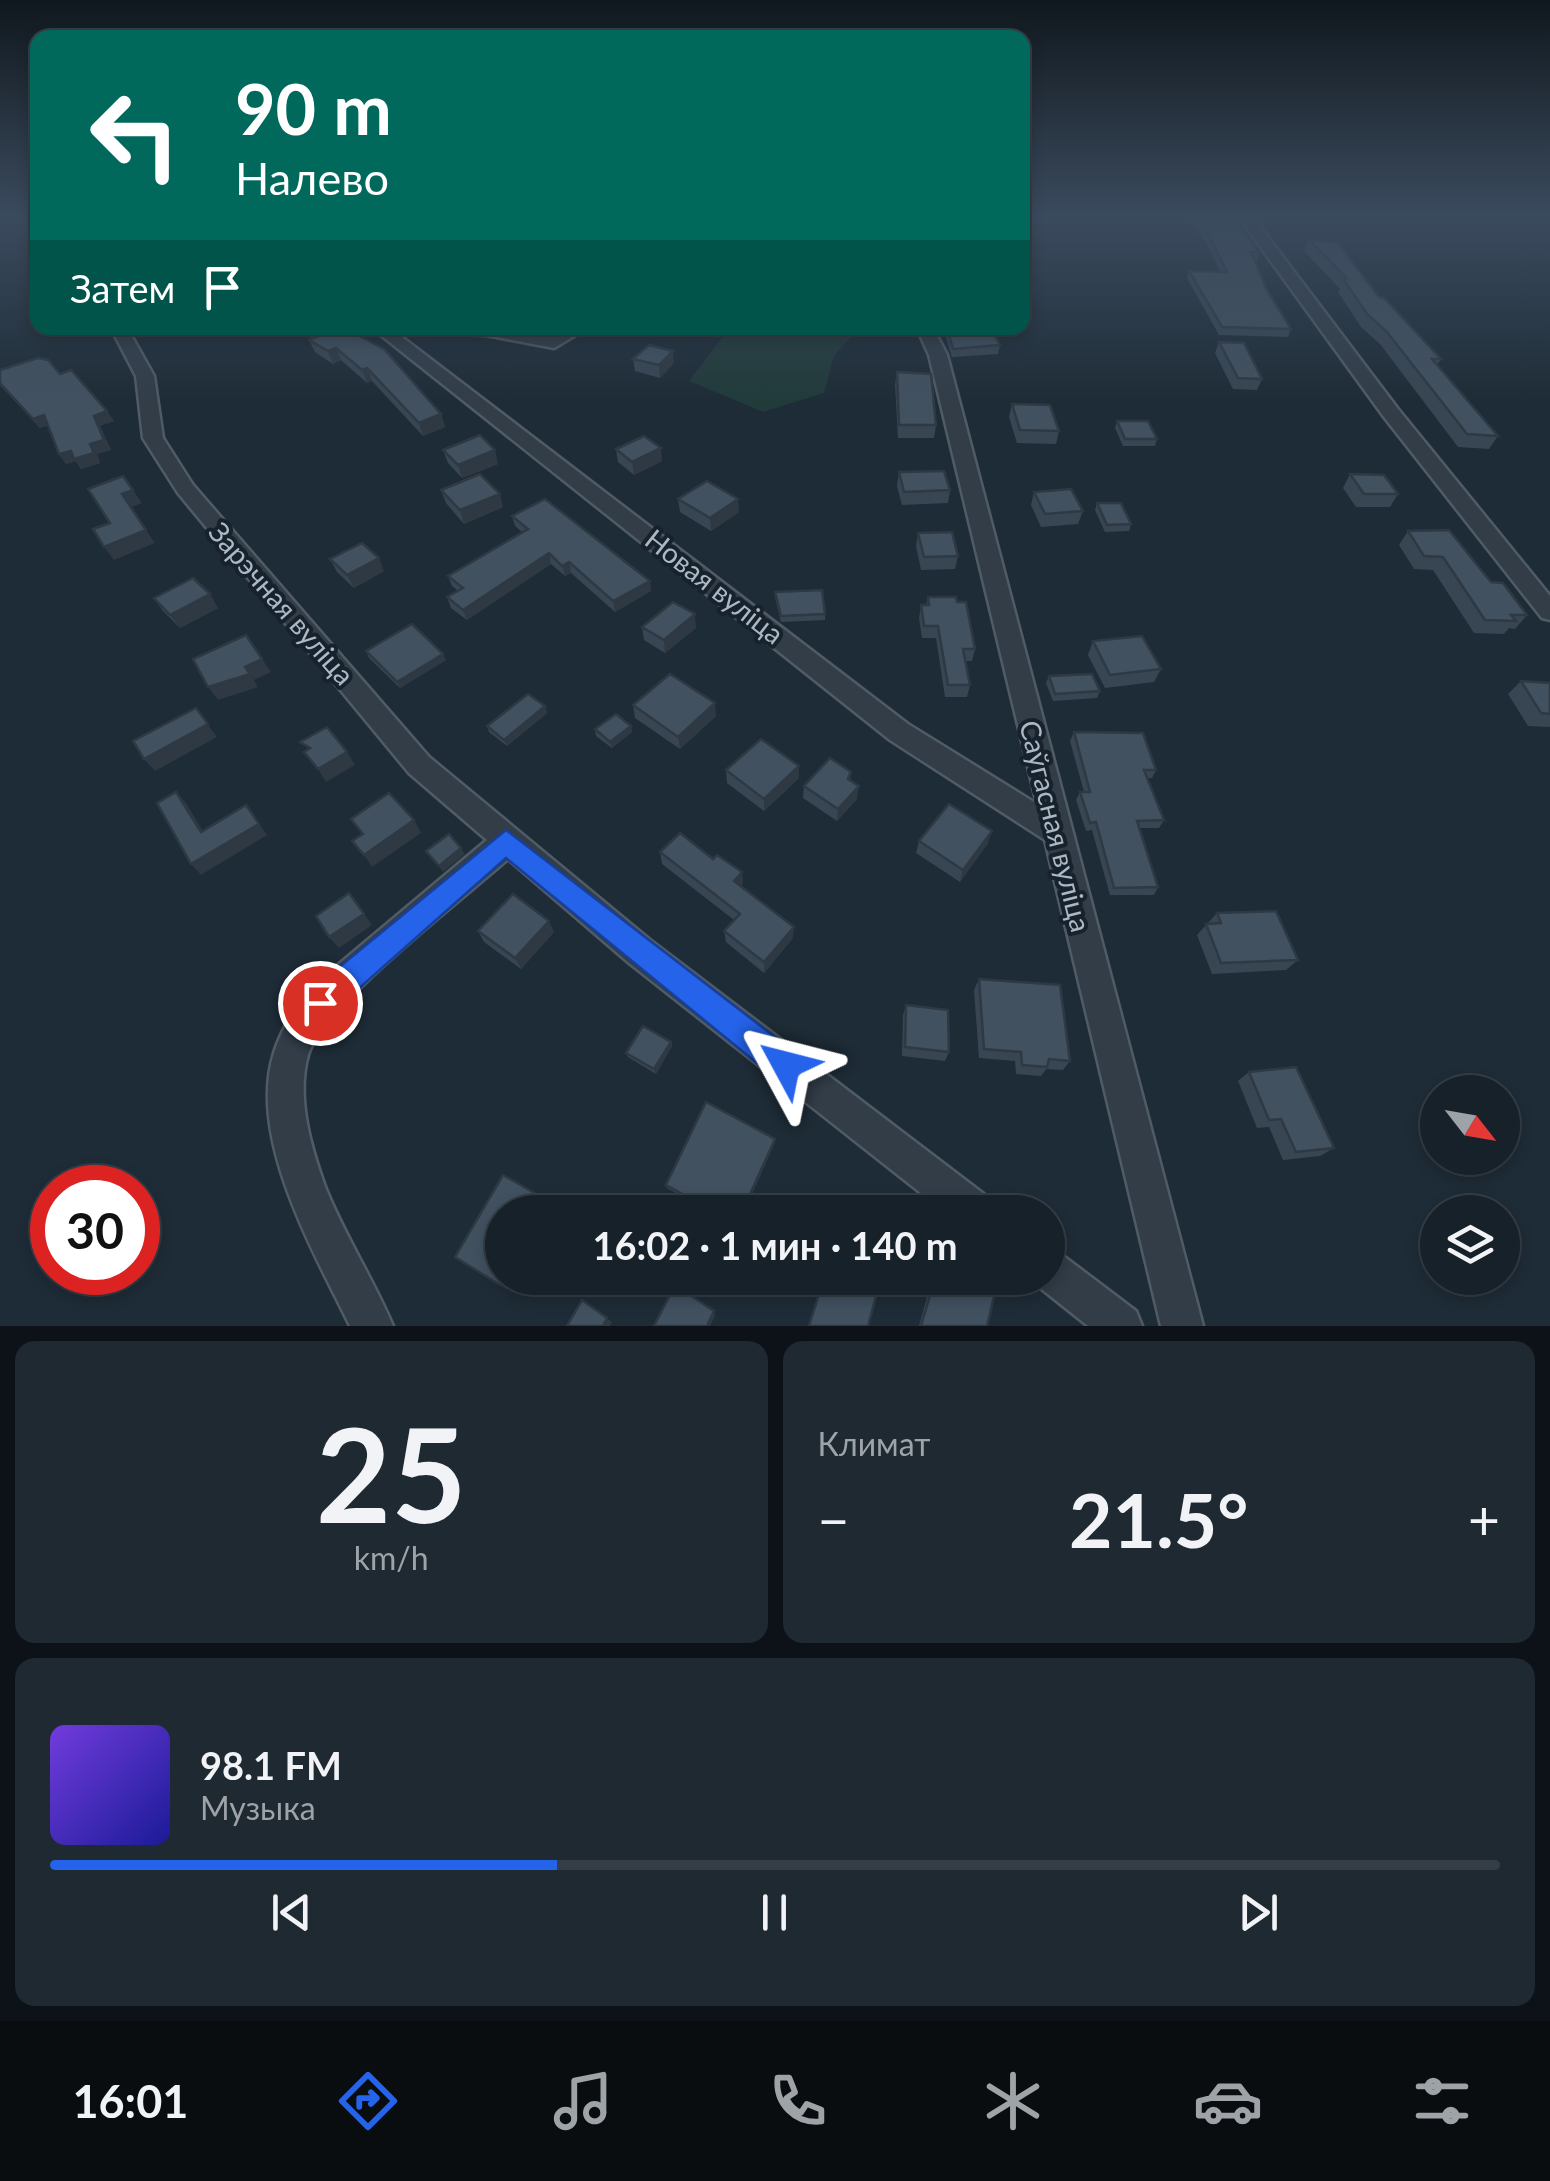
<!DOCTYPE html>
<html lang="ru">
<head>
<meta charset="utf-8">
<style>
  body { margin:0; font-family:Lato,sans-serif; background:#1f2931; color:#f1f3f6; height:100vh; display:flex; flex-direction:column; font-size:38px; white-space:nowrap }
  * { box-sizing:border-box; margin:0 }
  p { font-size:32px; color:#9ea3a8 }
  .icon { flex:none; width:55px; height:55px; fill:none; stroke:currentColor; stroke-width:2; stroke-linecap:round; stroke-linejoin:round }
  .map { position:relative; height:1326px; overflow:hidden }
  .sheet { display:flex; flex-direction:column; gap:15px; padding:15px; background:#0c1217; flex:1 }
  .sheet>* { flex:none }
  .banner { position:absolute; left:30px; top:30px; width:1000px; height:305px; border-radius:20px; box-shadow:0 5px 15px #0003,0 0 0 2px #353e46; background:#00695c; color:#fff; overflow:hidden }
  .needle { width:65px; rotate:121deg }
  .fabs { position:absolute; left:1420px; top:1075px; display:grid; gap:20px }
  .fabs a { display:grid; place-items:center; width:100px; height:100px; border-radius:50%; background:#162129; box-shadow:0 5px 15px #0003,0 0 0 2px #353e46; font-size:50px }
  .speed { position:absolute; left:30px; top:1165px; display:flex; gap:20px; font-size:50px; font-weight:700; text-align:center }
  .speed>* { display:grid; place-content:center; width:130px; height:130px; border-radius:50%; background:#162129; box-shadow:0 5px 15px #0003,0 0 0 2px #353e46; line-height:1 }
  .speed .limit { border:15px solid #d22; background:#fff; color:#111 }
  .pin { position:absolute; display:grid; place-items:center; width:85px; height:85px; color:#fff; margin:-42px; border:5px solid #fff; border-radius:50%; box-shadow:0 2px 10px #0007 }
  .me { position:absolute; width:110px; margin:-55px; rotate:308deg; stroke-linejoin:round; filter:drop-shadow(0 0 8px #0008) }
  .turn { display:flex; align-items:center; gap:35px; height:210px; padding:0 40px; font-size:45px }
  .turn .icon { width:130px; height:130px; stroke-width:2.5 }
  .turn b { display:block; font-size:70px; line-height:85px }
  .then { display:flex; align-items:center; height:95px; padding:0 40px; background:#0003; gap:20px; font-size:38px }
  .big { font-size:75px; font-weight:700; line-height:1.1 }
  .sheet .tile { flex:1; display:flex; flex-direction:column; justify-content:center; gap:15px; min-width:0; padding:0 35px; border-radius:20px; background:#1f2931 }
  .sheet .dial { align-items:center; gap:0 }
  .dial b { font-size:130px; line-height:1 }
  .song { display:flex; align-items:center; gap:30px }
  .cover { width:120px; height:120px; border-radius:15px; background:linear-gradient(135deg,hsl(260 70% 55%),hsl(240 70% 35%)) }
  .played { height:10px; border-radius:5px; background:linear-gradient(90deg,#2563eb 35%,#353e46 35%) }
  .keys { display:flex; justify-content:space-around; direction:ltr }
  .heat { display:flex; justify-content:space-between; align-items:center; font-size:55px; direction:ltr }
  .sheet .tiles { flex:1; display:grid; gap:15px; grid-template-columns:1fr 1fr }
  .tile:last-child { grid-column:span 2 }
  .trip { position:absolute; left:485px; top:1195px; width:580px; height:100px; border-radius:50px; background:#162129; box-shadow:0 5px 15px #0003,0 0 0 2px #353e46; font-weight:700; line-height:100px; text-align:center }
  .tabs { display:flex; height:160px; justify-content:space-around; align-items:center; background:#090d10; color:#9ea3a8 }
  .tabs .icon { width:70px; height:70px }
  .tabs .current { color:#2563eb }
  .tabs b { font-size:45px; color:#f1f3f6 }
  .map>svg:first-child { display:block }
</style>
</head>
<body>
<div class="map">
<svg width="1550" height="1326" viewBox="0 0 1550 1326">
  <rect width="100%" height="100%" fill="#1e2c37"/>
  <path fill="#213a3a" d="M729 328H859L834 356 824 393 763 412 689 381Z"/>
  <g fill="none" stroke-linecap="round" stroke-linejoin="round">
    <g stroke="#4f5b66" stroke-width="5">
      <g id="street">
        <path d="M1238 216H1252L1398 409 1550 596V620L1542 618 1384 417Z"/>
        <path d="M111 328H127L154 376 163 438 193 485 429 757 650 940 989 1198 994 1212H945L628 962 508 859C465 897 322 1007 308 1055 296 1098 311 1148 326 1189 345 1236 373 1279 393 1326H350C314 1252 247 1137 274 1053 281 1030 294 1011 307 991L487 840 409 773 178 493 143 438 136 376Z"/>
        <path d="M372 328H390L908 724 1037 804 929 355 917 328H933L947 355 1203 1326H1161L1045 840 890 740Z"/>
        <path d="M431 328H499L551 337 568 328H587L554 348 486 335 439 333Z"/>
        <path d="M1048 1249 1062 1255 1136 1311 1142 1326H1088L1034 1283 1031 1278H1048Z"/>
      </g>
    </g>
    <use href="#street" fill="#323d48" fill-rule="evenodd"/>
  </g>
  <g fill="#384653">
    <path d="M1186 216H1232L1260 253 1257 260H1254L1267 290 1291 329 1288 337 1219 335 1187 278 1189 271H1220L1206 243Z"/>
    <path d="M1271 216H1297L1296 218H1272Z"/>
    <path d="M1309 240 1379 297 1441 359 1437 365 1498 436 1489 449 1458 447 1380 344 1361 327 1338 292 1340 289 1304 251Z"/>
    <path d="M301 328H344L441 414 445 427 423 436 372 381 367 383 341 360 333 364 315 352 309 340 312 339 303 331Z"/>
    <path d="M943 328H991L1000 345 998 354 952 357Z"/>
    <path d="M1219 342 1262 379 1257 390 1233 389 1215 353Z"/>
    <path d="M633 359 674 363 660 378 635 371Z"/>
    <path d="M0 370 60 374 114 421 100 426 111 450 97 454 100 463 81 469 76 461 66 464 59 454 48 425 40 428 0 385Z"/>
    <path d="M897 372 936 425 934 438H898L895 385Z"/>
    <path d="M1012 404 1059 431 1056 444 1017 443 1009 417Z"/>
    <path d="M1117 421 1157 439 1155 446H1123L1115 428Z"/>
    <path d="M616 449 662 461 634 475 618 462Z"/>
    <path d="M443 450 498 464 462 478 448 463Z"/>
    <path d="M899 472 950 490 948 503 902 505 897 486Z"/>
    <path d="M1350 474 1398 494 1390 507H1356L1343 488Z"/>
    <path d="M441 490 503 507 464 524 446 503Z"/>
    <path d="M1034 492 1083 511 1078 524 1041 527 1031 505Z"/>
    <path d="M678 499 739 512 711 531 680 512Z"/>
    <path d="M1097 503 1131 524 1129 531 1105 532 1095 510Z"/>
    <path d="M512 516 651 591 615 612 571 573 565 576 551 564 467 620 451 608 447 597 458 591 452 586 448 576 522 532 515 526Z"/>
    <path d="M1408 531 1491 582 1527 615 1515 629 1509 628 1504 634 1474 633 1433 570 1414 569 1399 545Z"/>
    <path d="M918 533 958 556 955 569 921 570 916 546Z"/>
    <path d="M330 559 384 571 354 588 337 572Z"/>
    <path d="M775 592 825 614V620L781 622 775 598Z"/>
    <path d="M928 597 957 602 975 649 972 661H966L970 685 967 697H945L936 638H922L919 618 921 605H926Z"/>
    <path d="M154 598 218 608 180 628 163 611Z"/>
    <path d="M642 627 696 628 665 653 644 640Z"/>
    <path d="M1093 641 1161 669 1154 682 1105 688 1088 655Z"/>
    <path d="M366 651 446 660 400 688 369 658Z"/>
    <path d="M1049 676 1100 691 1097 698 1053 701 1046 683Z"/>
    <path d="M1521 681 1550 683V727L1528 726 1508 694Z"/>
    <path d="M633 705 716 716 680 749 635 718Z"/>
    <path d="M545 706 547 713 507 746 489 732 487 726Z"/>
    <path d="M631 726 632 732 612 748 596 736 595 729Z"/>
    <path d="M1074 732 1156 770 1152 778H1148L1164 820 1159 828H1139L1158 887 1154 895H1110L1092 830 1086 831 1076 800 1080 792H1084L1070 741Z"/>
    <path d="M799 766V778L764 811 727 783 726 770Z"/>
    <path d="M851 772 850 781 857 799 837 821 803 798 804 786Z"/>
    <path d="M919 841 988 843 960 882 916 853Z"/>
    <path d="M660 852 743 883 741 886 793 938 764 973 726 942 724 931 734 920 662 864Z"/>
    <path d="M1217 913 1298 960 1286 970 1212 974 1197 935Z"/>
    <path d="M478 931 554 932 521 969 484 942Z"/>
    <path d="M979 979 1070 1061 1063 1070 1046 1069 1041 1076 1016 1074 1015 1061 979 1058 974 990Z"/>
    <path d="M906 1005 949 1052 945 1061 902 1056 903 1015Z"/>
    <path d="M671 1042 672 1046 656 1074 628 1057 626 1053Z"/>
    <path d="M1249 1072 1334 1148 1320 1156 1283 1160 1269 1127 1257 1128 1238 1081Z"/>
    <path d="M775 1142 744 1212H710L667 1188 666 1185Z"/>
    <path d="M932 1278H968L987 1326H919Z"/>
  </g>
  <g fill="#2e3943">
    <path d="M336 348 341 360 333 364 328 351Z"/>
    <path d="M673 351 674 363 660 378 659 365Z"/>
    <path d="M367 368 372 381 367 383 362 370Z"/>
    <path d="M107 411 114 421 100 426 111 450 97 454 100 463 81 469 76 461 66 464 59 454 94 416Z"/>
    <path d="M441 414 445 427 423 436 419 423Z"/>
    <path d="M44 415 50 424 40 428 33 419Z"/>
    <path d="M661 448 662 461 634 475 632 462Z"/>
    <path d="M495 450 498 464 462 478 458 465Z"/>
    <path d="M133 490 142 503 131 507 122 494Z"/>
    <path d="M500 494 503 507 464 524 460 510Z"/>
    <path d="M738 499 739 512 711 531 710 518Z"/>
    <path d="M146 530 155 543 114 560 104 547Z"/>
    <path d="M549 553 551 564 467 620 463 610Z"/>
    <path d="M379 558 384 571 354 588 347 575Z"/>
    <path d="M569 562 571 573 565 576 562 566Z"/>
    <path d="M650 581 651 591 615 612 613 601Z"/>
    <path d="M210 594 218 608 180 628 170 615Z"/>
    <path d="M695 614 696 628 665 653 664 640Z"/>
    <path d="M443 654 446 660 400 688 397 682Z"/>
    <path d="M262 659 271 672 254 680 245 667Z"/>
    <path d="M250 674 258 687 218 700 208 687Z"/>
    <path d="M715 703 716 716 680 749 678 737Z"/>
    <path d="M545 706 547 713 507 746 504 740Z"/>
    <path d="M196 708 217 737 155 771 144 759Z"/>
    <path d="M631 726 632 732 612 748 610 742Z"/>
    <path d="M347 752 355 765 326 782 318 769Z"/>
    <path d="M799 766V778L764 811V799Z"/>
    <path d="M859 786 857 799 837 821 838 809Z"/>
    <path d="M176 792 186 803 210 843 201 832Z"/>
    <path d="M246 805 267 835 201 875 191 864Z"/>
    <path d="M414 820 421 833 372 867 364 855Z"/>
    <path d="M992 831 988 843 960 882 963 870Z"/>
    <path d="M461 848 465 854 443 872 439 866Z"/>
    <path d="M742 872 743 883 735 893 734 881Z"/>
    <path d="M349 893 372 925 339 948 329 937Z"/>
    <path d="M549 921 554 932 521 969 515 958Z"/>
    <path d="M794 927 793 938 764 973V962Z"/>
    <path d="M671 1042 672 1046 656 1074 654 1069Z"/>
    <path d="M775 1139V1142L744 1212H742Z"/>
    <path d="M547 1200 552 1207 550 1212H540Z"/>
    <path d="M504 1278H514L507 1290 500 1285Z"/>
    <path d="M714 1311 715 1316 710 1326H707Z"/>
    <path d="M607 1318 612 1322 610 1326H603Z"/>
  </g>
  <g fill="#415160" stroke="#2e3943" stroke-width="2.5">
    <path d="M1194 216H1232L1260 253 1251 252 1267 290 1291 329 1222 327 1189 271 1227 272 1209 236Z"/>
    <path d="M1309 240 1338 243 1379 297 1384 298 1441 359H1432L1498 436 1467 434 1387 332 1367 314 1344 280 1347 278Z"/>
    <path d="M308 328H344L384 349 441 414 419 423 367 368 362 370 336 348 328 351 309 340 319 336Z"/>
    <path d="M947 328H991L1000 345 953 349Z"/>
    <path d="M1219 342 1244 343 1262 379 1238 378Z"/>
    <path d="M649 345 673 351 659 365 633 359Z"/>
    <path d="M38 358 48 360 60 374 71 370 107 411 94 416 104 440 90 444 94 453 74 459 71 451 59 454 44 415 33 419 0 383V370Z"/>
    <path d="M897 372 931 374 936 425H899Z"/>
    <path d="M1012 404 1050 405 1059 431 1020 430Z"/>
    <path d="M1117 421H1148L1157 439H1125Z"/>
    <path d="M480 435 495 450 458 465 443 450Z"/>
    <path d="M644 436 661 448 632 462 616 449Z"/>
    <path d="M944 471 950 490 904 492 899 472Z"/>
    <path d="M480 474 500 494 460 510 441 490Z"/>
    <path d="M1350 474 1384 475 1398 494H1364Z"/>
    <path d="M123 476 133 490 122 494 146 530 104 547 93 529 110 523 88 489Z"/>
    <path d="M707 481 738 499 710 518 678 499Z"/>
    <path d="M1071 489 1083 511 1045 514 1034 492Z"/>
    <path d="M545 499 650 581 613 601 569 562 562 566 549 553 463 610 447 597 463 588 448 576 528 529 512 516Z"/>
    <path d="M1097 503H1121L1131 524 1107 525Z"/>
    <path d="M1449 530 1491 582 1503 583 1527 615H1511L1516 621 1485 620 1443 557 1424 556 1408 531Z"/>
    <path d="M952 532 958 556 924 557 918 533Z"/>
    <path d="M362 543 379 558 347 575 330 559Z"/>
    <path d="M193 578 210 594 170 615 154 598Z"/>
    <path d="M822 590 825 614 781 616 775 592Z"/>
    <path d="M928 597H956L957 602H966L975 649H963L970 685H948L938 626H924L921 605H929Z"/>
    <path d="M673 602 695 614 664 640 642 627Z"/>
    <path d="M412 624 443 654 397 682 366 651Z"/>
    <path d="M246 635 262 659 245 667 250 674 208 687 193 659Z"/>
    <path d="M1142 636 1161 669 1110 675 1093 641Z"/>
    <path d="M670 674 715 703 678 737 633 705Z"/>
    <path d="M1092 674 1100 691 1055 694 1049 676Z"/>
    <path d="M1521 681 1550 683V714L1541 713Z"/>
    <path d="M528 694 545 706 504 740 487 726Z"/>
    <path d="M196 708 208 724 144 759 133 741Z"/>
    <path d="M616 714 631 726 610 742 595 729Z"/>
    <path d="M327 727 347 752 318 769 304 752 310 748 300 742Z"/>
    <path d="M1074 732 1143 733 1156 770H1144L1164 820 1137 821 1158 887 1114 888 1096 822 1090 823 1080 792H1090Z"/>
    <path d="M761 739 799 766 764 799 726 770Z"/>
    <path d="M830 758 851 772 848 779 859 786 838 809 804 786Z"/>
    <path d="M176 792 201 832 246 805 259 824 191 864 157 803Z"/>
    <path d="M389 793 414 820 364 855 352 841 363 834 351 819Z"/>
    <path d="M949 804 992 831 963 870 919 841Z"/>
    <path d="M680 833 713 859 717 855 742 872 734 881 794 927 764 962 724 931 740 914 660 852Z"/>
    <path d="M449 834 461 848 439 866 426 851Z"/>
    <path d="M349 893 364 914 329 937 316 916Z"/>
    <path d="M513 894 549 921 515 958 478 931Z"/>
    <path d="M1276 911 1298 960 1221 963 1206 924 1221 923 1217 913Z"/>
    <path d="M979 979 1060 985 1070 1061 1049 1059 1047 1067 1022 1065 1021 1052 984 1049Z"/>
    <path d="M906 1005 948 1010 949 1052 905 1047Z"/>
    <path d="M643 1026 671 1042 654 1069 626 1053Z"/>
    <path d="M1296 1067 1334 1148 1296 1152 1281 1119 1269 1120 1249 1072Z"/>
    <path d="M706 1102 775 1139 742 1212H715L666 1185Z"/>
    <path d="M503 1175 547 1200 540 1212H502V1278H504L500 1285 455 1257Z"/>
    <path d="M824 1278H881L868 1326H809Z"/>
    <path d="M935 1278H968L995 1292 987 1326H921Z"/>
    <path d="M675 1285 714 1311 707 1326H654Z"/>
    <path d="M582 1300 607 1318 603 1326H567Z"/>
  </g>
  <linearGradient id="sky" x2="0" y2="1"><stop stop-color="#10181e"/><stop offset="0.54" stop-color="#3b4b5e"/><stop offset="1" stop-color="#3b4b5e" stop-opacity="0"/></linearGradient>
  <rect width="1550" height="402" fill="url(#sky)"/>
  <path fill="#2563eb" stroke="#184099" stroke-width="2.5" d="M506 830 797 1054 801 1065 797 1077 786 1081 774 1077 506 858 330 1014 320 1018 309 1014 304 1003 309 992Z"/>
  <g text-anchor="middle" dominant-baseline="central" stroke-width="8" stroke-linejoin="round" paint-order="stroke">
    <g font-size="28" fill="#abb8c5" stroke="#17222c">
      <text transform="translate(715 586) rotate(38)">Новая вуліца</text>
      <text transform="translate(282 603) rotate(49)">Зарэчная вуліца</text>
      <text transform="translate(1056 826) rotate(76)">Саўгасная вуліца</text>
    </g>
  </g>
</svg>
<div class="fabs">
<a><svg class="needle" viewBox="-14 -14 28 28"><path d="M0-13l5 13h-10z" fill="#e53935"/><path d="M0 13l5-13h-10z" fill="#9ea3a8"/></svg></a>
<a><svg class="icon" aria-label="layers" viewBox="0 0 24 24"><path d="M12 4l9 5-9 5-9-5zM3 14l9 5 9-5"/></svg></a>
</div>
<div class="speed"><div class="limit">30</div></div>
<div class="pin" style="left:320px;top:1003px;background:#d93025"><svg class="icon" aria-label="arrive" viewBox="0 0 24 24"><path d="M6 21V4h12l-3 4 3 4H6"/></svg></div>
<svg class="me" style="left:786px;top:1065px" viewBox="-20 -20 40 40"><path d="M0-17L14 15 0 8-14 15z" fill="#2563eb" stroke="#fff" stroke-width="4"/></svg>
<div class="trip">16:02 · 1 мин · 140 m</div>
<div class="banner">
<div class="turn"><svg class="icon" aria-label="left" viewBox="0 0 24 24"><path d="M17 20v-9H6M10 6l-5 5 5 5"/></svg><div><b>90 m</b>Налево</div></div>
<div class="then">Затем<svg class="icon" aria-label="arrive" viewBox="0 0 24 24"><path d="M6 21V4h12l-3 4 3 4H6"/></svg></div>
</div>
</div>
<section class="sheet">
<div class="tiles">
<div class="tile dial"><b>25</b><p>km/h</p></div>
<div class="tile"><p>Климат</p>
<div class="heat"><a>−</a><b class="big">21.5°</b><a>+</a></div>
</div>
<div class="tile">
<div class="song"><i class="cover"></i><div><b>98.1 FM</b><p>Музыка</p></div></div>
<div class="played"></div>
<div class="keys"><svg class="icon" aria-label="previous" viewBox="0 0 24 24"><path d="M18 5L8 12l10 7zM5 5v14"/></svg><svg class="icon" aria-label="pause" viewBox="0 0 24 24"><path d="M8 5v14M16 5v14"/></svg><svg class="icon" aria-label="next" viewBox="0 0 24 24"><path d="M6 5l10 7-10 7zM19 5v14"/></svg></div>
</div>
</div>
</section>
<nav class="tabs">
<b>16:01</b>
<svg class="icon current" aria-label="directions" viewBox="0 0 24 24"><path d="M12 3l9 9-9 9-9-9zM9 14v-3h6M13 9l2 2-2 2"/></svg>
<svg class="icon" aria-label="music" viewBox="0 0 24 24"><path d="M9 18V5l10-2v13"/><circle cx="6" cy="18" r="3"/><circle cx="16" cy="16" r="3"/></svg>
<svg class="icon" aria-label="phone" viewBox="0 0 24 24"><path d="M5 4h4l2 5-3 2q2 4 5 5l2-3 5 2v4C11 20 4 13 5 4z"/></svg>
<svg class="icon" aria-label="climate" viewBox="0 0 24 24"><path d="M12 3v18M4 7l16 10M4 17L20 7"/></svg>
<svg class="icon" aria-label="car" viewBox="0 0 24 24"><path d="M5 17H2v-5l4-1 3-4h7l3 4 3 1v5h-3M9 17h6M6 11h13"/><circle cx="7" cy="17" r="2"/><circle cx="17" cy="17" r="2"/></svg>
<svg class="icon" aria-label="filters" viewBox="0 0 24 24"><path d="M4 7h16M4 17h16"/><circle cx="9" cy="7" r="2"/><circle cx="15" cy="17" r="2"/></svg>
</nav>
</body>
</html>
